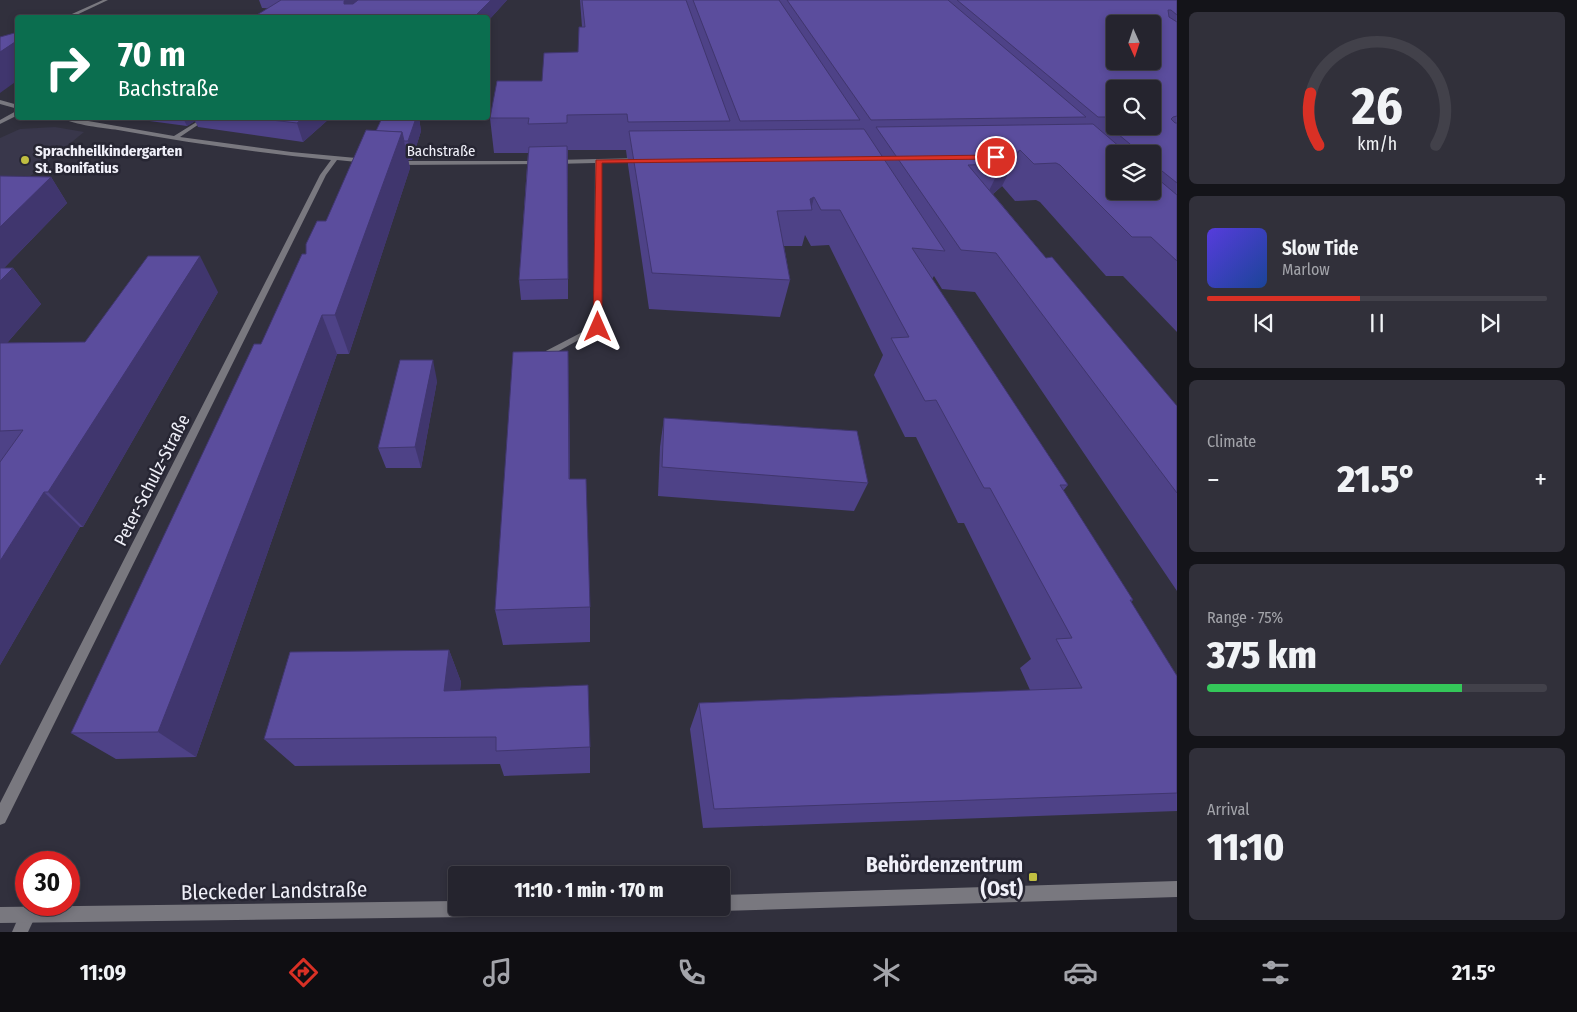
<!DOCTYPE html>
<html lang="en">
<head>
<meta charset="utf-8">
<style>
  body { margin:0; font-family:"Fira Sans Condensed",sans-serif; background:#31303a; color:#f1f3f6; height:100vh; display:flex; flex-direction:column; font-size:19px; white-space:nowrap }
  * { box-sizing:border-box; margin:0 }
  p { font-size:16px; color:#a3a4aa }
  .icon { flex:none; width:28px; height:28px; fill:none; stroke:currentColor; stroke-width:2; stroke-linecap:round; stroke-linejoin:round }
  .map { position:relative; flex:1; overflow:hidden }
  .side { display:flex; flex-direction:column; gap:12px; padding:12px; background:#141419; width:400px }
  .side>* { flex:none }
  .top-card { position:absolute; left:15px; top:15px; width:475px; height:105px; border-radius:5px; box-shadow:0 2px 8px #0003,0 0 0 1px #42414a; background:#0b6e4f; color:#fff; overflow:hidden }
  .needle { width:32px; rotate:177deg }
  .buttons { position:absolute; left:1106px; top:15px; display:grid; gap:10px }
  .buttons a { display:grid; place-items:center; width:55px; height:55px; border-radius:5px; background:#25242e; box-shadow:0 2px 8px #0003,0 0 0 1px #42414a; font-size:25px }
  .speed { position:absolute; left:15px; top:851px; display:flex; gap:10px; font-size:25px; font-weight:700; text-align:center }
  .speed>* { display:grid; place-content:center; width:65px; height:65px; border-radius:50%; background:#25242e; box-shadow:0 2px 8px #0003,0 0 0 1px #42414a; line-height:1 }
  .speed .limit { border:8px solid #d22; background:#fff; color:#111 }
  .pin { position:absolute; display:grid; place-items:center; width:42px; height:42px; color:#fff; margin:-21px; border:2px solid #fff; border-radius:50%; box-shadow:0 1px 5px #0007 }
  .me { position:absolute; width:55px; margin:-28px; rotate:0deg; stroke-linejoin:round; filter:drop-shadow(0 0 4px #0008) }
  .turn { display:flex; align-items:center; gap:18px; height:105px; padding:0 20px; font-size:22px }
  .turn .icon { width:65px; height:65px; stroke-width:2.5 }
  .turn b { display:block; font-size:35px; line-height:42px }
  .big { font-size:38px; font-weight:800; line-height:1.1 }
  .side .tile { flex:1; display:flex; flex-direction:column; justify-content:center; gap:8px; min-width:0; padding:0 18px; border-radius:8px; background:#31303a }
  .side .dial { align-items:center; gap:0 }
  .dial svg { height:130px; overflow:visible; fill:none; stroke:#42414a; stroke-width:7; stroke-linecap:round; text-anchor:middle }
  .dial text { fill:#f1f3f6; stroke:none }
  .song { display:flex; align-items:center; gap:15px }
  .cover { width:60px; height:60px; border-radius:8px; background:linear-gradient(135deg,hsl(250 70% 55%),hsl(220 70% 35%)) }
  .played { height:5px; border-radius:2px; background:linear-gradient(90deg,#d93025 45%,#42414a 45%) }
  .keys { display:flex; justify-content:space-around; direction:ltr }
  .heat { display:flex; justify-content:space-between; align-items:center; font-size:28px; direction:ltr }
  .charge { height:8px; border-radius:4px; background:linear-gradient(90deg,#34c759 75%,#42414a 0) }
  .trip { position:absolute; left:448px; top:866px; width:282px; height:50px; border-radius:5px; background:#25242e; box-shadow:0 2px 8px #0003,0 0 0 1px #42414a; font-weight:800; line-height:50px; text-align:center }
  .menu { display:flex; height:80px; justify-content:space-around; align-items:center; background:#0f0e12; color:#a3a4aa }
  .menu .icon { width:35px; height:35px }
  .menu .active { color:#d93025 }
  .menu b { font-size:22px; color:#f1f3f6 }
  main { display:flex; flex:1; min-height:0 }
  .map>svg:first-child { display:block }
</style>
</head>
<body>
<main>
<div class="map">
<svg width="1177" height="932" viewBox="0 0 1177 932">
  <rect width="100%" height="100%" fill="#31303d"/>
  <path fill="#39374b" d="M55 127 84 132 23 182H0V138L20 129Z"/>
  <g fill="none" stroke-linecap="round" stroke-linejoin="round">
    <g fill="#79787f" fill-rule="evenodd">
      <path d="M103 0H108L70 18H63Z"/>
      <path d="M0 100 18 105V109L0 104Z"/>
      <path d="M18 110V115L0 124V120Z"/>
      <path d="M62 118H71L174 136 203 118H208L180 137 291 152 367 159 370 161 367 163 337 160 326 175 5 823 0 825V803L320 175 331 160C260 153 189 143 118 130 104 128 74 125 62 118Z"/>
      <path d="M642 158 644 159V161L601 163 602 327 548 357H542L541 355 542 353 594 326 595 163 554 164 551 162 554 160Z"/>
      <path d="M539 161 541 162V164L396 165 393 163 396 161Z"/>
      <path d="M28 907 34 909 36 915 28 932H12L22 909Z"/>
    </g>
    <g fill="#79787f" fill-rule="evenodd">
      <path d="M1177 881V897L721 911 715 908H721V895Z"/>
      <path d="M456 901V908H556L554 914 548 916 0 923V907Z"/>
    </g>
  </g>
  <g fill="#4e4287" fill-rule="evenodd">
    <path d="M259 0H507L488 21V18L262 8Z"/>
    <path d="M580 0H1177V332L1123 276H1106L1040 202 1036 200 1015 201 1002 186 993 194 1046 258 1177 406V591L975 292 942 289 934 276 932 279 1068 485 1063 491 1133 600 1131 602 1177 676V811L703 828 690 729 699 703 1030 690 1020 668 1031 659 964 523H958L916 437H905L874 375 883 355 829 245 811 246 805 235 802 246H784L790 280 780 317 649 309 628 165V158H627L626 150H568V299L521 300 519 280 528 153H494L490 118 542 81 578 52 582 27ZM1115 89 1152 126H1115ZM1115 154H1152V191Z"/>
    <path d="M127 118H330L303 142 198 127 195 121 187 126Z"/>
    <path d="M382 118H419L421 131 412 160H408L410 168 349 354H337L196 757 116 759 71 733 261 344 326 221 376 131Z"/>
    <path d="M0 176 51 177 67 203 4 268H13L41 304 7 343 85 342 218 292 83 527H80L0 665Z"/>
    <path d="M437 381 421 468H386L378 448Z"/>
    <path d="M569 393 570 479 590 607V642L503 645 495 610Z"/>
    <path d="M664 418 868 483 854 511 658 496 660 447Z"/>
    <path d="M449 650 461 682 460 690 590 747V773L504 776 500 764 295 766 264 739Z"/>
  </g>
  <g fill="#40366e">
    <path d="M346 0H371L348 16 344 4V1Z"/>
    <path d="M491 0H507L488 21V18H473Z"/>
    <path d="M18 40V80L0 93V52Z"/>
    <path d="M183 118H194L195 121 187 126Z"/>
    <path d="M303 118H330L303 142 297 123Z"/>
    <path d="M416 118H419L421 131 412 160 408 141Z"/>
    <path d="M402 132 410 168 349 354 335 315Z"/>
    <path d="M567 146 568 166V299V279Z"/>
    <path d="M1020 150 1002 186 984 201 1002 164Z"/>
    <path d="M51 177 67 203 0 272V227Z"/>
    <path d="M814 197 811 210 810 199Z"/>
    <path d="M200 256 218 292 83 527 48 492Z"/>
    <path d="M13 268 41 304 0 351V281Z"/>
    <path d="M322 315 337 354 196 757 158 732Z"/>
    <path d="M568 351 569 393 570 519 569 479Z"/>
    <path d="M433 360 437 381 421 468 415 447Z"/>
    <path d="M44 492 80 527 0 665V561Z"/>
    <path d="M449 650 461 682 457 721 444 691Z"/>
  </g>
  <g fill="#5b4d9d" stroke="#40366e" fill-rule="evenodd">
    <path d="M281 0H346L344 1V4H353L358 0H491L473 18H252Z"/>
    <path d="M582 0H686L730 121 628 122 627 114 567 115V123L528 124 529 118H490L497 81H542L544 53 578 52 579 27H585Z"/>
    <path d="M693 0H779L860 120 740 121Z"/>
    <path d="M787 0H948L1086 117 871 120Z"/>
    <path d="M957 0H1177V15L1171 10H1168L1169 17 1177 22V116L1173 117 1171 119 1175 123H1177V183L1152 163V154H1142L1106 124H1115V126H1152V89H1115V117H1098ZM1115 24H1152V61H1115Z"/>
    <path d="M18 32V40L0 52V37Z"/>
    <path d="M254 118H303L297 123Z"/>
    <path d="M382 118H416L408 141H404L402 132 376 131Z"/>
    <path d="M1093 124 1128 154H1115V191H1152V174L1177 195V261L1151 237H1132L1060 165 1056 163 1034 164 1020 150 1002 164 968 165 1046 258 1052 257 1177 406V493L996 253 961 250 876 127Z"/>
    <path d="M864 129 945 251 912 248 1068 485H1060L1133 600H1130L1177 676V793L714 809 699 703 1082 688 1056 639 1072 638 990 488H984L936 400 925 401 891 338 909 337 840 210H821L814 197 810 199 812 210 777 211 790 280 652 273 629 131Z"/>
    <path d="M366 130 402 132 335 315H322L158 732 71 733 254 344H261L302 254H306V244L317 221H326Z"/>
    <path d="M567 146 568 279 519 280 529 147Z"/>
    <path d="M0 176 51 177 0 227Z"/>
    <path d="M148 256H200L48 492H44L0 561V462L23 430 0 431V343L85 342Z"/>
    <path d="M0 268H13L0 281Z"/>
    <path d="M568 351 569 479H586L590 607 495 610 513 352Z"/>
    <path d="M400 360H433L415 447 378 448Z"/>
    <path d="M664 418 857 431 868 483 662 467Z"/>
    <path d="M449 650 444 691 588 685 590 747 496 751V737L264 739 290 652Z"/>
  </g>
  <path fill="#d93025" stroke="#8d1f18" d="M996 155 999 156V159L602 163V327L598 330 593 327 596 160Z"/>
  <g fill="#c0be41" stroke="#272633" stroke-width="2">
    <circle cx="25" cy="160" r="5"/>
    <rect x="1028" y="872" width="10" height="10" rx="2.5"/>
  </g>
  <g text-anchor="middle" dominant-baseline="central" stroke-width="5" stroke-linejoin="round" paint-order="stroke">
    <g font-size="15" font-weight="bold" fill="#f0f0f9" stroke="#272633" text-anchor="start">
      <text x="35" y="151">Sprachheilkindergarten<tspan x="35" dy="17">St. Bonifatius</tspan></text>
    </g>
    <g font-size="15" fill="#f0f0f9" stroke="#272633">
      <text x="441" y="151">Bachstraße</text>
    </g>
    <g font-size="18" fill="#f0f0f9" stroke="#272633">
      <text transform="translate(152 480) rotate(-63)">Peter-Schulz-Straße</text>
    </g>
    <g font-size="21" font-weight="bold" fill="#f0f0f9" stroke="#272633" text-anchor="end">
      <text x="1023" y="865">Behördenzentrum<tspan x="1023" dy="24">(Ost)</tspan></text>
    </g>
    <g font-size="21" fill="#f0f0f9" stroke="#272633">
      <text transform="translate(274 891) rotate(-1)">Bleckeder Landstraße</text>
    </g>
  </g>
</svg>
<div class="buttons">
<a><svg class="needle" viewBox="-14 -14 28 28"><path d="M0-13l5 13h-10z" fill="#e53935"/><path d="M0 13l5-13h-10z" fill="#a3a4aa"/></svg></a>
<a><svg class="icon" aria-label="search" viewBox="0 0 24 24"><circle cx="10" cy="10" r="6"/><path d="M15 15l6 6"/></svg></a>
<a><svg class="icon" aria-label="layers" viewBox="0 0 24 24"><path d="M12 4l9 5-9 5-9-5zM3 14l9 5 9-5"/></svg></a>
</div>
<div class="speed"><div class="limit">30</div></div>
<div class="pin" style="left:996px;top:157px;background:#d93025"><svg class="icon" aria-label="arrive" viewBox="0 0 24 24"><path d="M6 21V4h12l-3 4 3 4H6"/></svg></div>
<svg class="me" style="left:598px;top:327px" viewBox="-20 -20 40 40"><path d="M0-17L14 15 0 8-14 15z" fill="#d93025" stroke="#fff" stroke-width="4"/></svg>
<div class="trip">11:10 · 1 min · 170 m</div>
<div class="top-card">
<div class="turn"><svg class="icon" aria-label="right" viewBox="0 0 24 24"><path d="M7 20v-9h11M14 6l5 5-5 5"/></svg><div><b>70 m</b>Bachstraße</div></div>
</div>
</div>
<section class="side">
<div class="tile dial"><svg viewBox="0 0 100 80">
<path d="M14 69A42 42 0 1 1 86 69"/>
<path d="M14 69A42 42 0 0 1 9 37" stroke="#d93025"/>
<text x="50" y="56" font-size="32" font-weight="700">26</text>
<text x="50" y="72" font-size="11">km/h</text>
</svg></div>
<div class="tile">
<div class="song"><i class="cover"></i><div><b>Slow Tide</b><p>Marlow</p></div></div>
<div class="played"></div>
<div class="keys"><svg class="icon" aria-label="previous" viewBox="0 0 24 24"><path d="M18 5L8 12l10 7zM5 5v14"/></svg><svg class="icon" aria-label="pause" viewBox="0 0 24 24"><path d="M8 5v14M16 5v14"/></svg><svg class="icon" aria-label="next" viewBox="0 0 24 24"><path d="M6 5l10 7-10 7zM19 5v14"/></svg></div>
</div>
<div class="tile"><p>Climate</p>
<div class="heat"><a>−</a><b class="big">21.5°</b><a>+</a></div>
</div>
<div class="tile"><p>Range · 75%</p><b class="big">375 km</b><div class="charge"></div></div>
<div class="tile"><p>Arrival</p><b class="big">11:10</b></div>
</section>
</main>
<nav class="menu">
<b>11:09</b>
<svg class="icon active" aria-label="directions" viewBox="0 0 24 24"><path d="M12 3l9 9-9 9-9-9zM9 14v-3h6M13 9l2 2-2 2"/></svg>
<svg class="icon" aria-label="music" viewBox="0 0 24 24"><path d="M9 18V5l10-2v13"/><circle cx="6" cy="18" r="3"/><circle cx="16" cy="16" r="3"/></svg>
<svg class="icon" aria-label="phone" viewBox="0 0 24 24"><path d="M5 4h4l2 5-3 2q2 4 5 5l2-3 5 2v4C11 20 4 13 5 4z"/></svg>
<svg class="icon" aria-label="climate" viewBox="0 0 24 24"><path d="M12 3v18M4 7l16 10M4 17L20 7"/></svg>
<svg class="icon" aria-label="car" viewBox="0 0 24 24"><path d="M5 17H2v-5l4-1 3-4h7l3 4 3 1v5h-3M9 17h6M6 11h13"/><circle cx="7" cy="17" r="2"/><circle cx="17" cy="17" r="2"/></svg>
<svg class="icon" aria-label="filters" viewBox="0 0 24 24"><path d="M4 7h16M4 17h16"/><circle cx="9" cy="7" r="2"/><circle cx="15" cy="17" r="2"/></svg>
<b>21.5°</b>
</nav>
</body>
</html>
